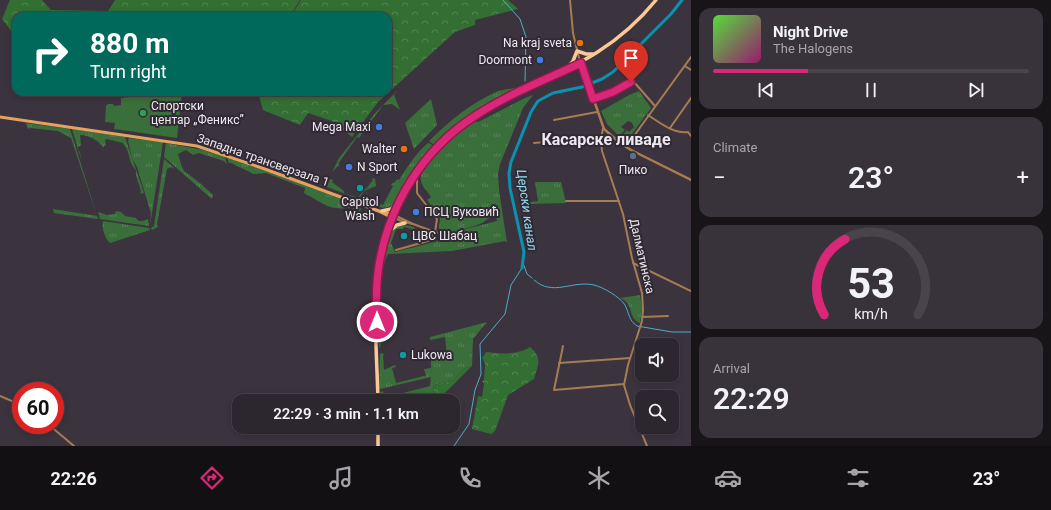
<!DOCTYPE html>
<html lang="en">
<head>
<meta charset="utf-8">
<style>
  body { margin:0; font-family:Roboto,sans-serif; background:#38333a; color:#f1f3f6; height:100vh; display:flex; flex-direction:column; font-size:15px; white-space:nowrap }
  * { box-sizing:border-box; margin:0 }
  p { font-size:13px; color:#a6a5aa }
  .icon { flex:none; width:22px; height:22px; fill:none; stroke:currentColor; stroke-width:2; stroke-linecap:round; stroke-linejoin:round }
  .map { position:relative; flex:1; overflow:hidden }
  .sheet { display:flex; flex-direction:column; gap:8px; padding:8px; background:#181519; width:360px }
  .sheet>* { flex:none }
  .guide { position:absolute; left:12px; top:12px; width:380px; height:84px; border-radius:12px; box-shadow:0 2px 6px #0003,0 0 0 1px #48444a; background:#00695c; color:#fff; overflow:hidden }
  .buttons { position:absolute; left:635px; top:338px; display:grid; gap:8px }
  .buttons a { display:grid; place-items:center; width:44px; height:44px; border-radius:8px; background:#2c272e; box-shadow:0 2px 6px #0003,0 0 0 1px #48444a; font-size:20px }
  .speed { position:absolute; left:12px; top:382px; display:flex; gap:8px; font-size:20px; font-weight:700; text-align:center }
  .speed>* { display:grid; place-content:center; width:52px; height:52px; border-radius:50%; background:#2c272e; box-shadow:0 2px 6px #0003,0 0 0 1px #48444a; line-height:1 }
  .speed .limit { border:6px solid #d22; background:#fff; color:#111 }
  .pin { position:absolute; display:grid; place-items:center; width:34px; height:34px; color:#fff; margin:-41px -17px; border-radius:50% 50% 50% 0; rotate:-45deg; box-shadow:0 0 4px #0007 }
  .pin .icon { rotate:45deg }
  .me { position:absolute; width:44px; margin:-22px; rotate:0deg; stroke-linejoin:round; filter:drop-shadow(0 0 3px #0008) }
  .turn { display:flex; align-items:center; gap:14px; height:84px; padding:0 12px; font-size:18px }
  .turn .icon { width:52px; height:52px; stroke-width:2.5 }
  .turn b { display:block; font-size:28px; line-height:34px }
  .big { font-size:30px; font-weight:600; line-height:1.1 }
  .sheet .card { flex:1; display:flex; flex-direction:column; justify-content:center; gap:6px; min-width:0; padding:0 14px; border-radius:12px; background:#38333a }
  .sheet .dial { align-items:center; gap:0 }
  .dial svg { height:104px; overflow:visible; fill:none; stroke:#48444a; stroke-width:7; stroke-linecap:round; text-anchor:middle }
  .dial text { fill:#f1f3f6; stroke:none }
  .song { display:flex; align-items:center; gap:12px }
  .cover { width:48px; height:48px; border-radius:6px; background:linear-gradient(135deg,hsl(110 70% 55%),hsl(320 70% 35%)) }
  .played { height:4px; border-radius:2px; background:linear-gradient(90deg,#db2777 30%,#48444a 30%) }
  .keys { display:flex; justify-content:space-around; direction:ltr }
  .heat { display:flex; justify-content:space-between; align-items:center; font-size:22px; direction:ltr }
  .trip { position:absolute; left:232px; top:394px; width:228px; height:40px; border-radius:12px; background:#2c272e; box-shadow:0 2px 6px #0003,0 0 0 1px #48444a; font-weight:600; line-height:40px; text-align:center }
  .dock { display:flex; height:64px; justify-content:space-around; align-items:center; background:#121012; color:#a6a5aa }
  .dock .icon { width:28px; height:28px }
  .dock .current { color:#db2777 }
  .dock b { font-size:18px; color:#f1f3f6 }
  main { display:flex; flex:1; min-height:0 }
  .map>svg:first-child { display:block }
</style>
</head>
<body>
<main>
<div class="map">
<svg width="691" height="446" viewBox="0 0 691 446">
  <defs>
    <pattern id="grass-tufts" width="24" height="20" patternUnits="userSpaceOnUse"><rect width="24" height="20" fill="#3a6e3a"/><path d="M3 7l-1-3M5 7V3M7 7l1-3M15 17l-1-3M17 17v-4M19 17l1-3" fill="none" stroke="#578357"/></pattern>
    <pattern id="forest-crowns" width="20" height="18" patternUnits="userSpaceOnUse"><rect width="20" height="18" fill="#336f33"/><path d="M2 6a3 3 0 1 1 6 0M12 15a3 3 0 1 1 6 0" fill="none" stroke="#518451"/></pattern>
  </defs>
  <rect width="100%" height="100%" fill="#3b343e"/>
  <g fill="url(#grass-tufts)">
    <path d="M530 84 486 107 462 122 435 146 429 141C448 122 471 103 496 92 507 88 519 89 530 84Z"/>
    <path d="M398 90 394 95 400 110 392 104 383 105 359 138 357 137 338 164 339 165 332 172 339 158 376 112Z"/>
    <path d="M639 91 651 108 626 142 628 139 626 138 624 140 620 138 627 130 629 132 634 127 632 123 628 121 621 127 625 130 619 136 607 124 601 111 629 95Z"/>
    <path d="M533 95 523 108 500 164 498 174 499 190 507 243 505 241 452 251 388 254C379 271 379 294 381 314 382 325 384 337 380 348 375 339 377 290 379 278 381 267 386 235 395 228 401 224 408 225 415 228L412 232V229L404 227 403 229H396L391 243 395 252 442 240 444 239 446 234 497 221 496 216C489 217 487 220 482 223 470 228 457 231 444 234L441 233 439 228 440 218 427 200 431 197C428 192 422 187 421 181 417 158 456 132 471 120L478 122 525 98Z"/>
    <path d="M431 99 437 125 414 149 405 123Z"/>
    <path d="M26 123 70 129 97 216 98 219 54 213 53 209 97 216 71 138 58 131 30 128 28 129Z"/>
    <path d="M72 129 125 137C131 156 138 174 144 193L140 194 141 192C140 184 135 178 136 170 127 161 131 152 123 143L107 139 105 140 106 145 103 147C98 140 89 135 80 135L81 145 77 148 80 152 81 159Z"/>
    <path d="M129 138 163 142 150 226 151 213 137 167 132 158 128 141Z"/>
    <path d="M166 143 203 150 225 157 227 164 224 161 199 153 193 155 186 150 178 154 182 167 184 171 200 183 213 195 212 199 164 157Z"/>
    <path d="M428 143 431 144 433 147 416 168 414 173C405 188 398 212 378 207 373 206 367 204 364 201V198H365V200L380 205 381 204 383 205 393 186 391 184 395 182 397 179 399 180C408 166 416 153 428 143Z"/>
    <path d="M227 157 361 206C360 213 361 217 354 220L353 207C330 212 323 203 304 193L305 188 266 173 253 174C246 169 239 168 232 163H229Z"/>
    <path d="M164 159 175 169 171 167 167 169 157 224 158 227 152 230 151 228 154 226Z"/>
    <path d="M373 178 375 179 376 186 364 191 359 199 327 187 330 179 333 180 332 182 344 191V193L358 198 365 188 366 189 373 180 372 179Z"/>
    <path d="M535 182H561L566 203 529 204 531 202 538 201Z"/>
    <path d="M116 211 121 212 125 216 136 218C139 223 143 221 148 219L149 226 100 219 98 212 107 215 115 214Z"/>
    <path d="M103 221 149 228 150 230 110 243C105 239 101 227 103 221Z"/>
    <path d="M640 295 642 309 640 323C631 320 632 311 628 304 626 301 623 299 620 298Z"/>
    <path d="M487 322 473 339 472 366 463 369 454 380 433 385 434 391 429 396 426 401H389L388 398 380 399V392L383 391 384 398 430 386 431 377 380 389 379 387 380 354 383 353 384 355 383 356 384 370 395 365 396 367 392 368 396 383 424 376 425 377 426 375 424 369 431 368V358L447 355 445 337 430 340V337Z"/>
  </g>
  <g fill="url(#forest-crowns)">
    <path d="M10 0H42L51 10 108 11 115 0H300L290 16H16V37L2 19Z"/>
    <path d="M301 0H508L518 9 475 20V25L455 32 378 102 352 137 332 121 308 113 300 125 263 110 258 92H388V16H291Z"/>
    <path d="M530 347C543 358 538 365 534 379L508 395 495 431 491 434 472 429 478 396 482 397 484 384 482 381 484 380 485 364 482 357 484 356 485 353 487 352C500 354 518 355 530 347Z"/>
    <path d="M472 366 437 401H426L429 396 434 391 433 385 454 380 463 369Z"/>
  </g>
  <path fill="#3a6e3a" d="M171 92H182L177 138 114 129 115 123 105 122 106 106 108 104H113L114 106 121 105V98Z"/>
  <g fill="none" stroke-linecap="round" stroke-linejoin="round">
    <g stroke="#4dadc4" stroke-width="1">
      <path d="M503 0 520 19 526 37 525 81"/>
      <path d="M523 263 527 274 532 278"/>
      <path d="M534 280C553 297 572 280 594 285 603 287 620 297 625 305 629 313 629 321 637 326L672 332H691"/>
      <path d="M454 446 469 424 475 390 481 374 480 344 505 314 511 285 522 268"/>
    </g>
    <path stroke="#0893b1" stroke-width="3" d="M522 268 524 252 510 188 509 173 511 162 531 112 538 101 553 93 582 87 602 79 613 72 671 14 682 0"/>
    <g stroke="#a67c53" stroke-width="2">
      <path d="M570 0 573 33 580 62"/>
      <path d="M685 66 691 70"/>
      <path d="M593 99 617 90 629 83 634 82 655 106"/>
      <path d="M648 115C660 123 674 134 688 132L691 136"/>
      <path d="M554 120 597 112"/>
      <path d="M603 128 601 140 602 151 623 214 632 258 642 293 643 310 642 321 628 365 624 385 630 405 647 446"/>
      <path d="M670 128 691 98"/>
      <path d="M534 143 601 137"/>
      <path d="M626 147 691 57"/>
      <path d="M417 172V193L437 219 435 232"/>
      <path d="M566 201H619"/>
      <path d="M394 215 413 224 438 233"/>
      <path d="M394 218 404 222 413 224"/>
      <path d="M396 250 428 241 431 239 433 231"/>
      <path d="M633 263 691 291"/>
      <path d="M642 317 668 316"/>
      <path d="M563 346 554 390 624 384"/>
      <path d="M559 363 630 358"/>
      <path d="M0 396 21 405"/>
      <path d="M49 425 74 446"/>
    </g>
    <path stroke="#a67c53" stroke-width="2.5" d="M581 63 604 129 620 143 631 150 691 180"/>
    <g stroke="#e5a15f" stroke-width="3">
      <path d="M0 117 197 146 262 168 376 210 393 218"/>
      <path d="M376 210 394 215"/>
    </g>
    <g stroke="#fcc897" stroke-width="3.5">
      <path d="M568 67 573 61 577 51 586 54H593"/>
      <path d="M382 211 391 209 398 203"/>
      <path d="M388 232 397 225 405 223"/>
      <path d="M378 401C377 358 373 314 378 271 381 248 389 226 399 205 404 195 408 184 414 175 437 139 473 114 511 96 568 69 615 51 656 0"/>
      <path d="M378 427V446"/>
    </g>
  </g>
  <g fill="none" stroke-linecap="round" stroke-linejoin="round">
    <g stroke="#8e194d" stroke-width="10">
      <path id="route" d="M377 322C376 303 376 284 379 265 389 205 423 149 475 116 506 95 547 79 581 63L593 99 613 92 631 82"/>
    </g>
    <use href="#route" stroke="#db2777" stroke-width="7"/>
  </g>
  <g fill="#e8710a" stroke="#312a34" stroke-width="1.5">
    <circle cx="580" cy="43" r="4"/>
    <circle cx="404" cy="149" r="4"/>
  </g>
  <g fill="#3f7fe0" stroke="#312a34" stroke-width="1.5">
    <circle cx="540" cy="60" r="4"/>
    <circle cx="379" cy="127" r="4"/>
    <circle cx="349" cy="167" r="4"/>
    <circle cx="416" cy="212" r="4"/>
  </g>
  <circle fill="#2e9e5b" stroke="#312a34" stroke-width="1.5" cx="143" cy="113" r="4"/>
  <circle fill="#5c6f8a" stroke="#312a34" stroke-width="1.5" cx="633" cy="156" r="4"/>
  <g fill="#0f9aa8" stroke="#312a34" stroke-width="1.5">
    <circle cx="360" cy="188" r="4"/>
    <circle cx="404" cy="236" r="4"/>
    <circle cx="403" cy="355" r="4"/>
  </g>
  <g text-anchor="middle" dominant-baseline="central" stroke-width="4" stroke-linejoin="round" paint-order="stroke">
    <g font-size="12" fill="#eee9f0" stroke="#312a34" text-anchor="start">
      <text x="572" y="43" text-anchor="end">Na kraj sveta</text>
      <text x="532" y="60" text-anchor="end">Doormont</text>
      <text x="151" y="106">Спортски<tspan x="151" dy="14">центар „Феникс”</tspan></text>
      <text x="371" y="127" text-anchor="end">Mega Maxi</text>
      <text x="396" y="149" text-anchor="end">Walter</text>
      <text x="357" y="167">N Sport</text>
      <text x="633" y="170" text-anchor="middle">Пико</text>
      <text x="360" y="202" text-anchor="middle">Capitol<tspan x="360" dy="14">Wash</tspan></text>
      <text x="424" y="212">ПСЦ Вуковић</text>
      <text x="412" y="236">ЦВС Шабац</text>
      <text x="411" y="355">Lukowa</text>
    </g>
    <g font-size="12" fill="#eee9f0" stroke="#312a34">
      <text transform="translate(263 160) rotate(19)">Западна трансверзала 1</text>
      <text transform="translate(642 256) rotate(77)">Далматинска</text>
    </g>
    <g font-size="13" font-style="italic" fill="#8fdef6" stroke="#312a34">
      <text transform="translate(527 210) rotate(82)">Церски канал</text>
    </g>
    <g font-size="16" font-weight="bold" fill="#eee9f0" stroke="#312a34">
      <text x="606" y="139">Касарске ливаде</text>
    </g>
  </g>
</svg>
<div class="buttons">
<a><svg class="icon" aria-label="sound" viewBox="0 0 24 24"><path d="M4 9h4l5-4v14l-5-4H4zM17 9q2 3 0 6"/></svg></a>
<a><svg class="icon" aria-label="search" viewBox="0 0 24 24"><circle cx="10" cy="10" r="6"/><path d="M15 15l6 6"/></svg></a>
</div>
<div class="speed"><div class="limit">60</div></div>
<div class="pin" style="left:631px;top:82px;background:#d93025"><svg class="icon" aria-label="arrive" viewBox="0 0 24 24"><path d="M6 21V4h12l-3 4 3 4H6"/></svg></div>
<svg class="me" style="left:377px;top:322px" viewBox="-20 -20 40 40"><circle r="17" fill="#db2777" stroke="#fff" stroke-width="3"/><path d="M0-11L8 9 0 5-8 9z" fill="#fff"/></svg>
<div class="trip">22:29 · 3 min · 1.1 km</div>
<div class="guide">
<div class="turn"><svg class="icon" aria-label="right" viewBox="0 0 24 24"><path d="M7 20v-9h11M14 6l5 5-5 5"/></svg><div><b>880 m</b>Turn right</div></div>
</div>
</div>
<section class="sheet">
<div class="card">
<div class="song"><i class="cover"></i><div><b>Night Drive</b><p>The Halogens</p></div></div>
<div class="played"></div>
<div class="keys"><svg class="icon" aria-label="previous" viewBox="0 0 24 24"><path d="M18 5L8 12l10 7zM5 5v14"/></svg><svg class="icon" aria-label="pause" viewBox="0 0 24 24"><path d="M8 5v14M16 5v14"/></svg><svg class="icon" aria-label="next" viewBox="0 0 24 24"><path d="M6 5l10 7-10 7zM19 5v14"/></svg></div>
</div>
<div class="card"><p>Climate</p>
<div class="heat"><a>−</a><b class="big">23°</b><a>+</a></div>
</div>
<div class="card dial"><svg viewBox="0 0 100 80">
<path d="M14 69A42 42 0 1 1 86 69"/>
<path d="M14 69A42 42 0 0 1 30 11" stroke="#db2777"/>
<text x="50" y="56" font-size="32" font-weight="700">53</text>
<text x="50" y="72" font-size="11">km/h</text>
</svg></div>
<div class="card"><p>Arrival</p><b class="big">22:29</b></div>
</section>
</main>
<nav class="dock">
<b>22:26</b>
<svg class="icon current" aria-label="directions" viewBox="0 0 24 24"><path d="M12 3l9 9-9 9-9-9zM9 14v-3h6M13 9l2 2-2 2"/></svg>
<svg class="icon" aria-label="music" viewBox="0 0 24 24"><path d="M9 18V5l10-2v13"/><circle cx="6" cy="18" r="3"/><circle cx="16" cy="16" r="3"/></svg>
<svg class="icon" aria-label="phone" viewBox="0 0 24 24"><path d="M5 4h4l2 5-3 2q2 4 5 5l2-3 5 2v4C11 20 4 13 5 4z"/></svg>
<svg class="icon" aria-label="climate" viewBox="0 0 24 24"><path d="M12 3v18M4 7l16 10M4 17L20 7"/></svg>
<svg class="icon" aria-label="car" viewBox="0 0 24 24"><path d="M5 17H2v-5l4-1 3-4h7l3 4 3 1v5h-3M9 17h6M6 11h13"/><circle cx="7" cy="17" r="2"/><circle cx="17" cy="17" r="2"/></svg>
<svg class="icon" aria-label="filters" viewBox="0 0 24 24"><path d="M4 7h16M4 17h16"/><circle cx="9" cy="7" r="2"/><circle cx="15" cy="17" r="2"/></svg>
<b>23°</b>
</nav>
</body>
</html>
